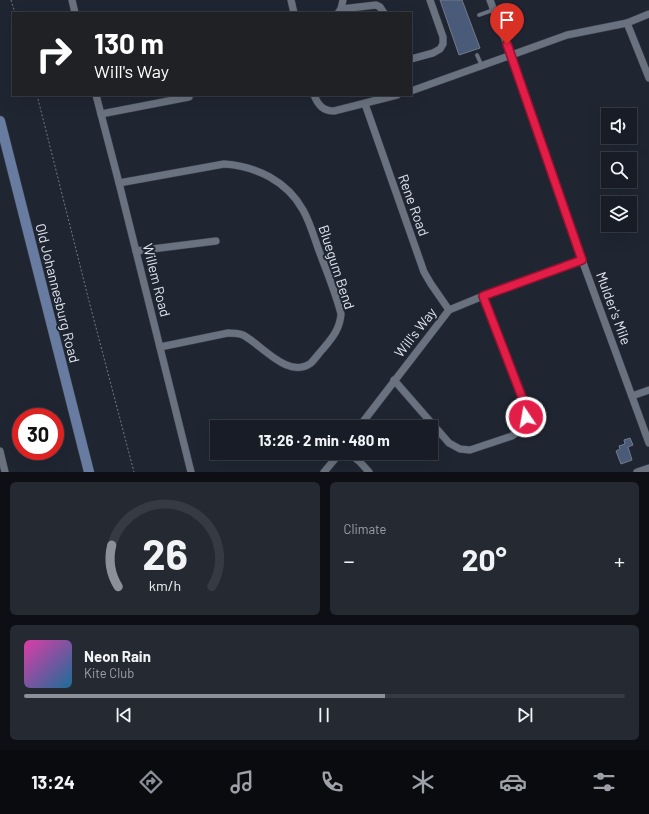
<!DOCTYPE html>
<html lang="en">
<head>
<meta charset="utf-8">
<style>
  body { margin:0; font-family:Barlow,sans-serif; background:#242932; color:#f1f3f6; height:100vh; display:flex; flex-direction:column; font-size:15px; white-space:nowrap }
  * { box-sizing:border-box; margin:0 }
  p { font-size:13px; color:#9ea1a7 }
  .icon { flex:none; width:22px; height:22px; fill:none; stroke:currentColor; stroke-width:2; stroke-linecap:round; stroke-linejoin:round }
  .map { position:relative; height:472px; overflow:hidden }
  .drawer { display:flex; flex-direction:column; gap:10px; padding:10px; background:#0d0f15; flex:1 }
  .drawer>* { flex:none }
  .top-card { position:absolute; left:12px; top:12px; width:400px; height:84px; border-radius:0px; box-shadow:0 4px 16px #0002,0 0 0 1px #363a43; background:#202124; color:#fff; overflow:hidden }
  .buttons { position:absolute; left:601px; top:108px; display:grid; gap:8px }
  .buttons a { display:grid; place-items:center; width:36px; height:36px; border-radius:0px; background:#171c26; box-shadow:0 4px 16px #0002,0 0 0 1px #363a43; font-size:20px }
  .speed { position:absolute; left:12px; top:408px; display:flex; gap:8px; font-size:20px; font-weight:700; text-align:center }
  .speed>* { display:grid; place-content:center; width:52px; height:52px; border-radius:50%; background:#171c26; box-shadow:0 4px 16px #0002,0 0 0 1px #363a43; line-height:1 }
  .speed .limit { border:6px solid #d22; background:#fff; color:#111 }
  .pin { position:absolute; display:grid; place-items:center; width:34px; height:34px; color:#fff; margin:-41px -17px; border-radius:50% 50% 50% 0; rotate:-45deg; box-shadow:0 0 4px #0007 }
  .pin .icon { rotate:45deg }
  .me { position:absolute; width:44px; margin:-22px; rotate:348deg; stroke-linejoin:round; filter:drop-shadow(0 0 3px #0008) }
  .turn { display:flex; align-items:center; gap:14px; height:84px; padding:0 16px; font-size:18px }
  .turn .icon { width:52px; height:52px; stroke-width:2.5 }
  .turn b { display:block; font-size:28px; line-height:34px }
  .big { font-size:30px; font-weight:700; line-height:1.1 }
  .drawer .tile { flex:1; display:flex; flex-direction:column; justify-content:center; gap:6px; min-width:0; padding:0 14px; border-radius:6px; background:#242932 }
  .drawer .dial { align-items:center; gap:0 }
  .dial svg { height:104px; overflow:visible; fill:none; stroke:#363a43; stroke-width:7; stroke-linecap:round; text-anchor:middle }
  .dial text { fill:#f1f3f6; stroke:none }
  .song { display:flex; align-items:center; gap:12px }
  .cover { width:48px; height:48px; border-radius:6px; background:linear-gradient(135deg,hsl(320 70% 55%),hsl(200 70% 35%)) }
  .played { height:4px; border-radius:2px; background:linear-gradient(90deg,#8c9099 60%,#363a43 60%) }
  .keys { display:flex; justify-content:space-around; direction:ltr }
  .heat { display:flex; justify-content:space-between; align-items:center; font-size:22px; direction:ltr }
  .drawer .tiles { flex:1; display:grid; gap:10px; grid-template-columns:1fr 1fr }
  .tile:last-child { grid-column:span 2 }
  .trip { position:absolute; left:210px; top:420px; width:228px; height:40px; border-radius:0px; background:#171c26; box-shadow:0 4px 16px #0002,0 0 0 1px #363a43; font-weight:700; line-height:40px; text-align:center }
  .tab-bar { display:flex; height:64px; justify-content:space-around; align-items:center; background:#090b0f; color:#9ea1a7 }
  .tab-bar .icon { width:28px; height:28px }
  .tab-bar .active { color:#8c9099 }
  .tab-bar b { font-size:18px; color:#f1f3f6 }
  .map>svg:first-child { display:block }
</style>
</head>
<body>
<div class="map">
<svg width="649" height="472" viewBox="0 0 649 472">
  <rect width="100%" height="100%" fill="#1f2632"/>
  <g fill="#4a5a79" stroke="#727a88">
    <path d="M440 0H462L480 48 459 55Z"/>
    <path d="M630 438 633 445 628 447 632 460 621 464 616 451 620 449 619 446 625 444 624 440Z"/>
  </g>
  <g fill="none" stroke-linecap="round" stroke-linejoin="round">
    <g stroke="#3d424c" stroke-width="4.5">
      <g id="lane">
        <path d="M479 15 493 10"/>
        <path d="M477 55 482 66"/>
      </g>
    </g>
    <g stroke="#3d424c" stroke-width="8">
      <g id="street">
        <path d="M72 0 75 13"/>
        <path d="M291 0 294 13"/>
        <path d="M490 0 511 55 582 260 649 443"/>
        <path d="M341 9 376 5 380 7 384 13"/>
        <path d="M338 13 341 9 343 0"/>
        <path d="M627 23 649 78"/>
        <path d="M411 59 433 53 440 49 443 44V37L430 0"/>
        <path d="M411 91 567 35 627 23 649 14"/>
        <path d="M96 95 119 183 191 472"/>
        <path d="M314 95C318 105 323 111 334 111L397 95"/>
        <path d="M365 104 424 272 431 284 449 310"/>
        <path d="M101 114 189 97"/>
        <path d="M119 183 224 164C256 166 287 181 303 210 311 224 315 241 321 256 328 275 336 294 341 314 340 329 332 338 323 349 319 353 315 359 311 363 288 380 261 344 243 335 238 333 233 333 228 333L160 347"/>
        <path d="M136 251 216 241"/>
        <path d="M394 380 449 443 460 449 470 450 512 436C526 427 527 420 525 405L483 296"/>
        <path d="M632 396 649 390"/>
        <path d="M359 427 449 310 483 296 582 260"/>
        <path d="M0 451 5 472"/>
        <path d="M349 453 360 462 369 472"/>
        <path d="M324 472 340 453"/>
        <path d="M637 472 649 468"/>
      </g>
    </g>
    <g stroke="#3d424c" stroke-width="11">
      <path id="secondary" d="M0 121 89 472"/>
    </g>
    <g stroke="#737983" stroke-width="1" stroke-dasharray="2 2" stroke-linecap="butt">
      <path d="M11 0 15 13"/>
      <path d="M37 95 89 301 134 472"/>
    </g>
    <use href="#lane" stroke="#6a7280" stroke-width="3.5"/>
    <use href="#street" stroke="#6a7280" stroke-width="7"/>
    <use href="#secondary" stroke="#687ba1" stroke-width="10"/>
  </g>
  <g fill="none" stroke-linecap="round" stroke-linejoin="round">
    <g stroke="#92132f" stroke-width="10">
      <path id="route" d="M507 44 582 260 483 296 525 405 526 417"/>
    </g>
    <use href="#route" stroke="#e11d48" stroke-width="7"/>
  </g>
  <g text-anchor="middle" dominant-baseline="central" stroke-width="4" stroke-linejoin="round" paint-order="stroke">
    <g font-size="14" fill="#e1e5ee" stroke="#1f2632">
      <text transform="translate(414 205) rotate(70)">Rene Road</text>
      <text transform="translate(337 267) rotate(72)">Bluegum Bend</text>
      <text transform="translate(157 280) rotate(76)">Willem Road</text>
      <text transform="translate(58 293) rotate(76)">Old Johannesburg Road</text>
      <text transform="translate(614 308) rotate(70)">Mulder's Mile</text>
      <text transform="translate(415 332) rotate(-52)">Will's Way</text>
    </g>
  </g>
</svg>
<div class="buttons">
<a><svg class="icon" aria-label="sound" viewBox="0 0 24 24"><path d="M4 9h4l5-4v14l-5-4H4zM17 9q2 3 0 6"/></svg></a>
<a><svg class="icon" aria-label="search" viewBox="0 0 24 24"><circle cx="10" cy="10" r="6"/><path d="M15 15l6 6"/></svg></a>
<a><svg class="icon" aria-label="layers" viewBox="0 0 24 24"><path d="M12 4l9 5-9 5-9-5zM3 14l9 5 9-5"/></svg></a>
</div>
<div class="speed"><div class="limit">30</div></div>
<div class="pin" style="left:507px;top:44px;background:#d93025"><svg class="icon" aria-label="arrive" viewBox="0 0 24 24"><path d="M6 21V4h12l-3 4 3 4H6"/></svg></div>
<svg class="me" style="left:526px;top:417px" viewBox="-20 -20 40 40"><circle r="17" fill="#e11d48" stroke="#fff" stroke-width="3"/><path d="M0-11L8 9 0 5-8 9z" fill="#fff"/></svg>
<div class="trip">13:26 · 2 min · 480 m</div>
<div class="top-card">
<div class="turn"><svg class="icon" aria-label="right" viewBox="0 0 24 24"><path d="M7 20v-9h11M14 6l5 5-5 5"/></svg><div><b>130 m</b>Will's Way</div></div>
</div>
</div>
<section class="drawer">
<div class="tiles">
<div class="tile dial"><svg viewBox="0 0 100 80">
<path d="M14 69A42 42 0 1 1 86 69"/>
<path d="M14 69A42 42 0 0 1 9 37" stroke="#8c9099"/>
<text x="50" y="56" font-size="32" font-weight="700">26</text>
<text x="50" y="72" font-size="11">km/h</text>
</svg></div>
<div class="tile"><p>Climate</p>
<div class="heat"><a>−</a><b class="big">20°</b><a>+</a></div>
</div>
<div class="tile">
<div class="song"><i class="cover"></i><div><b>Neon Rain</b><p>Kite Club</p></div></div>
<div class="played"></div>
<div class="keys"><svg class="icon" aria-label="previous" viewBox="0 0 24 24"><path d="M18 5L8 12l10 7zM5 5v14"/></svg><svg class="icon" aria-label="pause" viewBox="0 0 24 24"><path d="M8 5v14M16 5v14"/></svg><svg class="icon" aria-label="next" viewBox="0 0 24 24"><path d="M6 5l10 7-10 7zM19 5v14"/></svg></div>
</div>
</div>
</section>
<nav class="tab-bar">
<b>13:24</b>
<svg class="icon active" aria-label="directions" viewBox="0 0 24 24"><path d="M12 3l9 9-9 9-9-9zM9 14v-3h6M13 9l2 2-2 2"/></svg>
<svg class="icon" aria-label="music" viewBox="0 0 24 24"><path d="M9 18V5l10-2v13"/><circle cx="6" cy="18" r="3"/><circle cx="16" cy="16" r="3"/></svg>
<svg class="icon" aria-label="phone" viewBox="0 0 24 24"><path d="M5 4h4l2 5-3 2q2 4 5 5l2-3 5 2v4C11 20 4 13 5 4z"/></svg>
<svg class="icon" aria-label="climate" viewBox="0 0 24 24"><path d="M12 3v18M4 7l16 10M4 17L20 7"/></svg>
<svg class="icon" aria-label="car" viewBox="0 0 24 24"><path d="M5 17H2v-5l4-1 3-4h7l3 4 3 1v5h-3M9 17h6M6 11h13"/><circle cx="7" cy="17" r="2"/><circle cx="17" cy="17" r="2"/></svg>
<svg class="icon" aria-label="filters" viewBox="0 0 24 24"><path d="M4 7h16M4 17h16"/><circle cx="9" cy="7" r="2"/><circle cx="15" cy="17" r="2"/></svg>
</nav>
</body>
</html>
